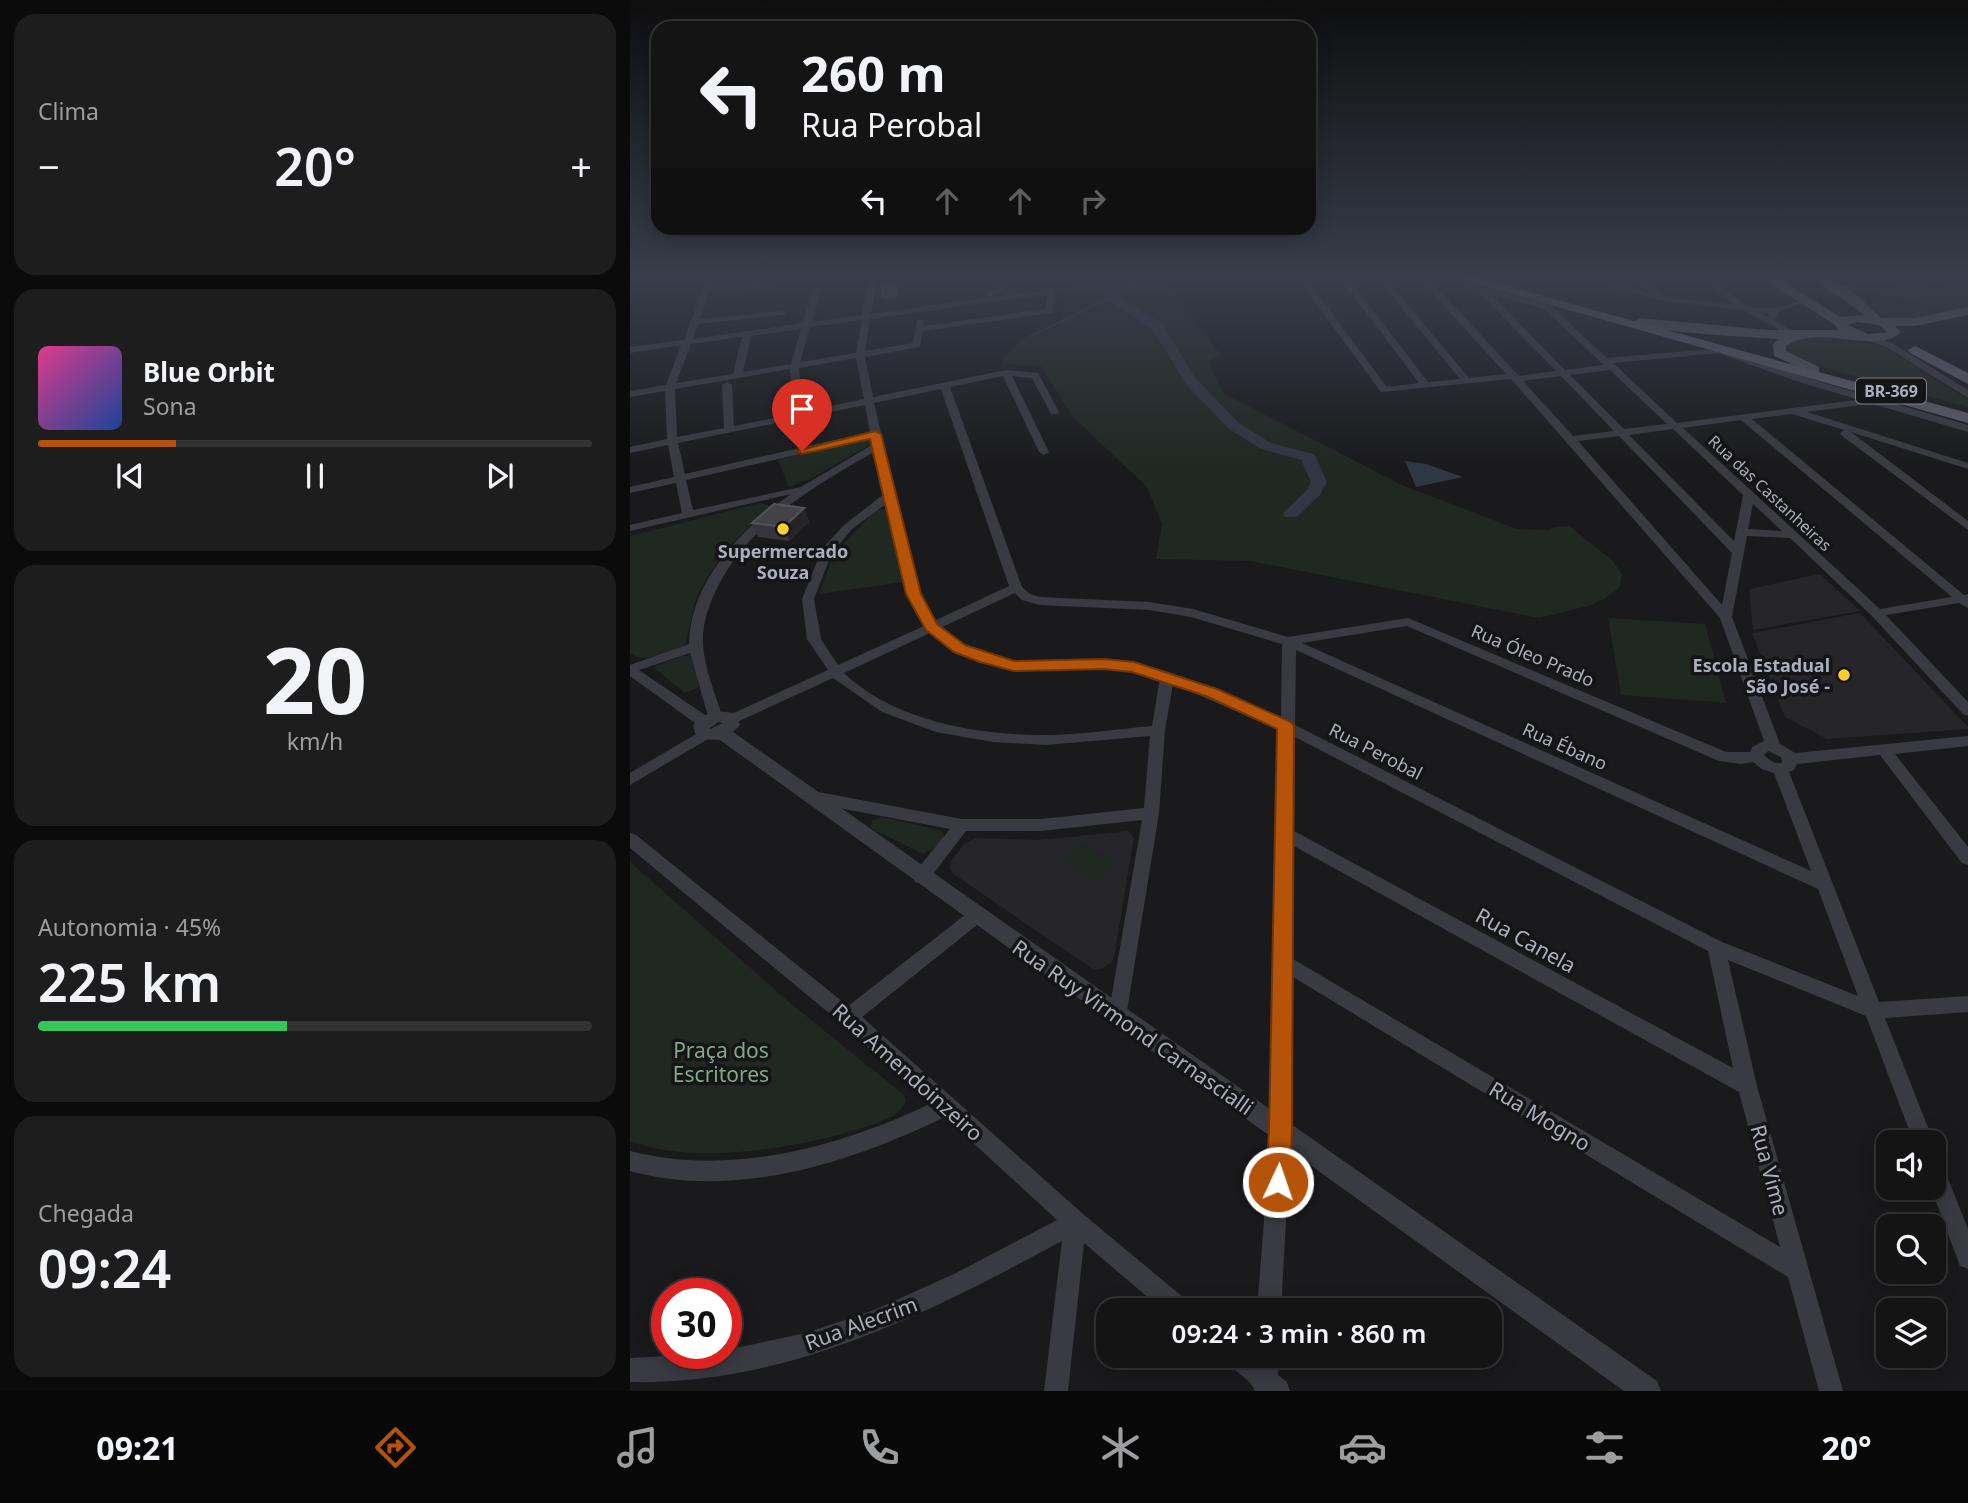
<!DOCTYPE html>
<html lang="pt">
<head>
<meta charset="utf-8">
<style>
  body { margin:0; font-family:"Noto Sans",sans-serif; background:#1d1d1e; color:#f1f3f6; height:100vh; display:flex; flex-direction:column; font-size:26px; white-space:nowrap }
  * { box-sizing:border-box; margin:0 }
  p { font-size:23px; color:#9d9ea0 }
  .icon { flex:none; width:38px; height:38px; fill:none; stroke:currentColor; stroke-width:2; stroke-linecap:round; stroke-linejoin:round }
  .map { position:relative; flex:1; overflow:hidden }
  .side { display:flex; flex-direction:column; gap:14px; padding:14px; background:#0b0b0c; width:630px }
  .side>* { flex:none }
  .top-card { position:absolute; left:21px; top:21px; width:665px; height:214px; border-radius:21px; box-shadow:0 4px 18px #0003,0 0 0 2px #333334; background:#141415; color:#f1f3f6; overflow:hidden }
  .controls { position:absolute; left:1246px; top:1130px; display:grid; gap:14px }
  .controls a { display:grid; place-items:center; width:70px; height:70px; border-radius:14px; background:#141415; box-shadow:0 4px 18px #0003,0 0 0 2px #333334; font-size:35px }
  .speed { position:absolute; left:21px; top:1278px; display:flex; gap:14px; font-size:35px; font-weight:700; text-align:center }
  .speed>* { display:grid; place-content:center; width:91px; height:91px; border-radius:50%; background:#141415; box-shadow:0 4px 18px #0003,0 0 0 2px #333334; line-height:1 }
  .speed .limit { border:10px solid #d22; background:#fff; color:#111 }
  .pin { position:absolute; display:grid; place-items:center; width:60px; height:60px; color:#fff; margin:-72px -30px; border-radius:50% 50% 50% 0; rotate:-45deg; box-shadow:0 0 7px #0007 }
  .pin .icon { rotate:45deg }
  .me { position:absolute; width:77px; margin:-38px; rotate:3deg; stroke-linejoin:round; filter:drop-shadow(0 0 5px #0008) }
  .turn { display:flex; align-items:center; gap:24px; height:147px; padding:0 35px; font-size:32px }
  .turn .icon { width:91px; height:91px; stroke-width:2.5 }
  .turn b { display:block; font-size:49px; line-height:60px }
  .lanes { display:flex; align-items:center; height:66px; padding:0 35px; background:#0003; justify-content:center; gap:35px; direction:ltr }
  .lanes .off { opacity:.35 }
  .big { font-size:52px; font-weight:600; line-height:1.1 }
  .side .tile { flex:1; display:flex; flex-direction:column; justify-content:center; gap:10px; min-width:0; padding:0 24px; border-radius:21px; background:#1d1d1e }
  .side .dial { align-items:center; gap:0 }
  .dial b { font-size:91px; line-height:1 }
  .song { display:flex; align-items:center; gap:21px }
  .cover { width:84px; height:84px; border-radius:10px; background:linear-gradient(135deg,hsl(330 70% 55%),hsl(220 70% 35%)) }
  .played { height:7px; border-radius:4px; background:linear-gradient(90deg,#b45309 25%,#333334 25%) }
  .keys { display:flex; justify-content:space-around; direction:ltr }
  .heat { display:flex; justify-content:space-between; align-items:center; font-size:38px; direction:ltr }
  .charge { height:10px; border-radius:5px; background:linear-gradient(90deg,#34c759 45%,#333334 0) }
  .trip { position:absolute; left:466px; top:1298px; width:406px; height:70px; border-radius:21px; background:#141415; box-shadow:0 4px 18px #0003,0 0 0 2px #333334; font-weight:600; line-height:70px; text-align:center }
  .tabs { display:flex; height:112px; justify-content:space-around; align-items:center; background:#080808; color:#9d9ea0 }
  .tabs .icon { width:49px; height:49px }
  .tabs .current { color:#b45309 }
  .tabs b { font-size:32px; color:#f1f3f6 }
  main { display:flex; flex:1; min-height:0 }
  .map>svg:first-child { display:block }
</style>
</head>
<body>
<main>
<section class="side">
<div class="tile"><p>Clima</p>
<div class="heat"><a>−</a><b class="big">20°</b><a>+</a></div>
</div>
<div class="tile">
<div class="song"><i class="cover"></i><div><b>Blue Orbit</b><p>Sona</p></div></div>
<div class="played"></div>
<div class="keys"><svg class="icon" aria-label="previous" viewBox="0 0 24 24"><path d="M18 5L8 12l10 7zM5 5v14"/></svg><svg class="icon" aria-label="pause" viewBox="0 0 24 24"><path d="M8 5v14M16 5v14"/></svg><svg class="icon" aria-label="next" viewBox="0 0 24 24"><path d="M6 5l10 7-10 7zM19 5v14"/></svg></div>
</div>
<div class="tile dial"><b>20</b><p>km/h</p></div>
<div class="tile"><p>Autonomia · 45%</p><b class="big">225 km</b><div class="charge"></div></div>
<div class="tile"><p>Chegada</p><b class="big">09:24</b></div>
</section>
<div class="map">
<svg width="1338" height="1391" viewBox="0 0 1338 1391">
  <rect width="100%" height="100%" fill="#1a1a1c"/>
  <g fill="#262529">
    <path d="M1272 279 1306 291 1325 281 1338 284V306L1320 312 1249 294 1270 289 1257 284Z"/>
    <path d="M1190 574 1230 611 1123 630 1119 589Z"/>
    <path d="M1230 613 1338 727V729L1197 739 1155 717 1122 633Z"/>
    <path d="M499 831 504 838 485 952 482 962 471 969 464 970 322 873 320 868 321 861 334 844 346 838 409 840Z"/>
  </g>
  <g fill="#1f2821">
    <path d="M461 275H533L537 285 591 355 578 361 593 393 774 486 887 529 919 530 924 527 939 526 982 560 992 574 990 587 974 599 958 606 909 618 621 561 526 559 532 524 517 487 443 417 411 366 373 364 372 360 394 337 429 326 437 289Z"/>
    <path d="M1234 298 1271 303 1308 314C1261 323 1268 324 1229 299Z"/>
    <path d="M1202 335 1254 347 1338 400V407L1169 361 1156 353 1157 344 1172 337Z"/>
    <path d="M240 438 241 444 182 478 159 487 148 460Z"/>
    <path d="M130 503 141 506C111 534 83 560 67 598 61 613 60 630 55 645 38 652 17 665 0 653V536Z"/>
    <path d="M258 509 274 582 189 594 203 555 246 510Z"/>
    <path d="M978 618 1075 624 1096 703 991 695Z"/>
    <path d="M55 655 61 657 69 687 55 693 23 667Z"/>
    <path d="M252 817 312 831 315 838 307 846 293 854 241 828 242 821Z"/>
    <path d="M453 842 486 863 466 882 433 859Z"/>
    <path d="M0 862 159 1002 274 1095 276 1101C271 1117 246 1123 232 1128 169 1148 63 1166 0 1141Z"/>
  </g>
  <path fill="#2e3742" d="M775 461 796 464 833 477 786 487Z"/>
  <g fill="none" stroke-linecap="round" stroke-linejoin="round">
    <path stroke="#2e3742" stroke-width="2" d="M401 336 480 298"/>
    <path fill="#2e3742" fill-rule="evenodd" d="M506 275H520L488 298 532 323 566 379 609 423 641 443 684 454 686 457 697 482 690 495 667 517H655L653 513 677 490 681 482 671 460 631 449 599 429 556 384 522 328 474 298Z"/>
    <g fill="#3a3b42" fill-rule="evenodd">
      <path d="M7 275H35L10 279H7Z"/>
      <path d="M78 275H86L81 288 208 275H247L241 314 360 297 356 295 357 293 391 275H402L362 297 425 289 422 313 293 331 290 347 235 357 243 397 376 370 408 373 429 412 427 414H421L402 378 382 376 419 452 414 455 409 452 373 376 320 387 392 587 400 594 410 597 519 602 563 609 658 637 778 618 1096 752H1120L1122 747 1134 741 1090 618 881 379 751 392 665 275H673L757 387 789 383 708 275H716L798 382 830 379 745 275H753L839 378 876 374 795 285 770 275H783L801 281 889 376 926 371 848 291 794 275H808L920 305 977 358 1093 348 1094 350 1090 353 983 363 1047 423 1242 398 1245 399V403L1177 412 1338 463V469L1221 432 1338 521V530L1211 435 1210 433 1214 430 1162 414 1122 419 1334 595 1338 594V608L1329 603 1256 615 1338 702V716L1333 714 1242 616 1160 538 1117 536 1102 617 1150 744 1165 753 1338 736V746L1265 754 1338 847V865L1332 863 1250 755 1167 764 1164 770 1159 772 1249 1002 1338 996V1012L1255 1018 1304 1143V1144L1284 1143 1236 1016 1098 960 1127 1086 1213 1391H1189L1158 1277 663 977 661 1130 651 1311H627L641 1130 648 836 646 833 648 829 650 730 543 684 535 730 529 813 496 1017 494 1023 487 1025 480 1023 478 1017 512 820 411 831H336L297 882 291 884 285 882 283 877 285 872 320 829 183 803 178 801 175 797 178 793 183 791 332 819H411L514 808 520 736 416 745 363 742 306 732 252 712 203 678 107 722H97L95 719 97 716 198 670 177 639 172 599 192 549 214 525 254 494 244 452C181 488 113 527 83 597 77 611 72 627 73 643 74 668 85 692 92 716L90 719 85 721 78 716 60 653 0 673V665L59 644C60 581 113 527 161 494L0 531V525L52 513 46 483 0 493V487L44 477 38 445 0 453V447L37 439 35 391 0 397V391L36 385 51 345 0 353V347L54 340ZM239 276 232 315 182 322 191 289 187 287 183 289 173 323 63 339 68 324 153 315 157 313 153 311 70 319 79 293ZM418 294 415 309 294 326 293 320H287L283 343 235 351 240 319ZM861 294 914 309 974 365 935 370ZM232 320 226 353 170 362 180 327ZM171 329 161 364 113 372 121 336ZM112 337 103 374 46 383 61 344ZM226 358 234 399 173 412 169 368ZM160 369 164 414 104 426 102 385 97 382 92 385 94 428 47 437 45 389ZM980 370 1037 424 994 429 940 375ZM931 376 984 431 943 436 893 381ZM311 389 379 586 304 621 289 595 244 403ZM235 405 240 432 55 474 48 443ZM1111 420 1322 597 1250 609 1053 428ZM1043 429 1113 495 1104 541 999 435ZM989 436 1102 553 1092 605 948 441ZM241 438 242 445 171 487 63 510 56 480ZM256 504 277 595 294 626 208 665 191 639 184 599 202 553 222 529ZM1123 504 1152 531 1118 529ZM385 593 392 600 409 605 519 610 561 617 652 644 651 719 542 673 509 664 474 660 384 662 359 656 334 645 310 628ZM777 626 1089 761 1111 764 1123 762 1132 769 1144 773 1181 871 672 643ZM300 633C325 651 352 666 384 670 397 672 413 670 427 669 463 669 495 669 530 678L522 726C486 729 450 735 414 735 347 735 264 721 214 673ZM666 650 1188 889 1228 996 1092 942 665 725ZM665 737 1078 951 1103 1068 664 831ZM1138 751 1151 757 1152 763C1145 764 1140 761 1134 755ZM664 846 1109 1092 1150 1247 663 959Z"/>
      <path d="M934 275H949L1023 294 999 275H1009L1035 297 1106 305 1066 275C1088 275 1100 299 1120 306 1138 312 1157 304 1175 300L1179 302 1151 310 1143 320 1166 333V337L1163 338 1114 310 1038 302ZM1129 312 1140 313 1138 317Z"/>
      <path d="M1256 275H1272L1207 291 1203 289Z"/>
      <path d="M73 730 80 735 78 739 0 785V773Z"/>
      <path d="M0 833 6 835 218 1006 340 911 346 909 352 911 355 916 352 921 232 1017 453 1214 560 1303 563 1311H534L454 1243 438 1391H414L432 1241C299 1313 156 1386 0 1382V1358L96 1353V1350L176 1333 244 1310 324 1274 427 1220 315 1117C219 1163 106 1200 0 1171V1151C100 1177 209 1147 300 1104L211 1023 0 848Z"/>
      <path d="M1304 1158 1311 1161 1338 1229V1269L1330 1266 1301 1188H1304Z"/>
      <path d="M594 1356H649L648 1375 657 1382 660 1391H625C619 1376 600 1371 594 1356Z"/>
    </g>
    <g fill="#3a3b42" fill-rule="evenodd">
      <path d="M1235 334 1262 343 1338 390V398L1256 347 1232 339V335Z"/>
      <path d="M1095 349 1177 378 1338 425V432L1169 382 1091 354V350Z"/>
      <path d="M0 664 75 715 85 711 105 713 110 725 103 732 1027 1381 1031 1391H994L90 740 67 739 63 726 65 723 0 676ZM88 722 93 723 80 729V728Z"/>
    </g>
    <path fill="#565761" fill-rule="evenodd" d="M1127 275H1142L1210 317 1235 315 1178 275C1205 275 1233 299 1251 318H1285L1338 307V315L1285 326H1265L1271 332C1248 356 1189 323 1156 346V351L1189 367V373L1184 374 1144 356 1143 344 1149 339C1125 337 1018 333 1004 322L1010 318 1138 330H1208L1205 325ZM1227 322 1249 325 1257 332 1238 334 1218 325Z"/>
    <g fill="#5e606a" fill-rule="evenodd">
      <path d="M815 275H837L1338 413V423Z"/>
      <path d="M1285 346 1338 373V384L1280 353 1278 350Z"/>
    </g>
  </g>
  <path fill="#36353a" d="M174 508 179 522 159 541 128 537 122 523Z"/>
  <g fill="#252528">
    <path d="M266 284 267 300 253 301 252 297Z"/>
    <path d="M174 508 179 522 159 541 154 527Z"/>
  </g>
  <g fill="#424248" stroke="#53535a" stroke-width="2">
    <path d="M266 284V296L252 297V285Z"/>
    <path d="M144 504 174 508 154 527 122 523Z"/>
  </g>
  <linearGradient id="sky" x2="0" y2="1"><stop stop-color="#0e0e0f"/><stop offset="0.59" stop-color="#383e4b"/><stop offset="1" stop-color="#383e4b" stop-opacity="0"/></linearGradient>
  <rect width="1338" height="470" fill="url(#sky)"/>
  <path fill="#b45309" stroke="#753606" stroke-width="2" d="M245 431 251 434 291 594 307 624 335 645 384 661 474 659 504 662 587 689 661 722 664 726 662 1130 660 1182 656 1190 648 1194 639 1190 636 1182 639 1130 647 729 576 696 502 672 474 669 384 671 350 662 324 652 296 630 276 594 240 439 172 454 166 451Z"/>
  <g fill="#ffce2f" stroke="#151417" stroke-width="2.5">
    <circle cx="153" cy="529" r="7"/>
    <circle cx="1214" cy="675" r="7"/>
  </g>
  <g text-anchor="middle" dominant-baseline="central" stroke-width="7" stroke-linejoin="round" paint-order="stroke">
    <rect fill="#151417" stroke="#7e808b" stroke-width="2" x="1226" y="378.5" width="70" height="25" rx="5"/>
    <g font-size="16" font-weight="bold" fill="#abafbd">
      <text x="1261" y="391">BR-369</text>
    </g>
    <g font-size="16" fill="#abafbd" stroke="#151417">
      <text transform="translate(1140 493) rotate(43)">Rua das Castanheiras</text>
    </g>
    <g font-size="18" font-weight="bold" fill="#abafbd" stroke="#151417">
      <text x="153" y="551">Supermercado<tspan x="153" dy="21">Souza</tspan></text>
      <text x="1200" y="665" text-anchor="end">Escola Estadual<tspan x="1200" dy="21">São José -</tspan></text>
    </g>
    <g font-size="18" fill="#abafbd" stroke="#151417">
      <text transform="translate(903 655) rotate(23)">Rua Óleo Prado</text>
      <text transform="translate(935 746) rotate(24)">Rua Ébano</text>
      <text transform="translate(746 751) rotate(27)">Rua Perobal</text>
    </g>
    <g font-size="21" fill="#abafbd" stroke="#151417">
      <text transform="translate(896 940) rotate(29)">Rua Canela</text>
      <text transform="translate(503 1027) rotate(35)">Rua Ruy Virmond Carnascialli</text>
      <text transform="translate(278 1072) rotate(42)">Rua Amendoinzeiro</text>
      <text transform="translate(910 1116) rotate(31)">Rua Mogno</text>
      <text transform="translate(1140 1170) rotate(75)">Rua Vime</text>
      <text transform="translate(231 1323) rotate(-20)">Rua Alecrim</text>
    </g>
    <g font-size="21" fill="#81a987" stroke="#151417">
      <text x="91" y="1050">Praça dos<tspan x="91" dy="24">Escritores</tspan></text>
    </g>
  </g>
</svg>
<div class="controls">
<a><svg class="icon" aria-label="sound" viewBox="0 0 24 24"><path d="M4 9h4l5-4v14l-5-4H4zM17 9q2 3 0 6"/></svg></a>
<a><svg class="icon" aria-label="search" viewBox="0 0 24 24"><circle cx="10" cy="10" r="6"/><path d="M15 15l6 6"/></svg></a>
<a><svg class="icon" aria-label="layers" viewBox="0 0 24 24"><path d="M12 4l9 5-9 5-9-5zM3 14l9 5 9-5"/></svg></a>
</div>
<div class="speed"><div class="limit">30</div></div>
<div class="pin" style="left:172px;top:451px;background:#d93025"><svg class="icon" aria-label="arrive" viewBox="0 0 24 24"><path d="M6 21V4h12l-3 4 3 4H6"/></svg></div>
<svg class="me" style="left:648px;top:1182px" viewBox="-20 -20 40 40"><circle r="17" fill="#b45309" stroke="#fff" stroke-width="3"/><path d="M0-11L8 9 0 5-8 9z" fill="#fff"/></svg>
<div class="trip">09:24 · 3 min · 860 m</div>
<div class="top-card">
<div class="turn"><svg class="icon" aria-label="left" viewBox="0 0 24 24"><path d="M17 20v-9H6M10 6l-5 5 5 5"/></svg><div><b>260 m</b>Rua Perobal</div></div>
<div class="lanes"><svg class="icon" aria-label="left" viewBox="0 0 24 24"><path d="M17 20v-9H6M10 6l-5 5 5 5"/></svg><svg class="icon off" aria-label="ahead" viewBox="0 0 24 24"><path d="M12 20V5M6 11l6-6 6 6"/></svg><svg class="icon off" aria-label="ahead" viewBox="0 0 24 24"><path d="M12 20V5M6 11l6-6 6 6"/></svg><svg class="icon off" aria-label="right" viewBox="0 0 24 24"><path d="M7 20v-9h11M14 6l5 5-5 5"/></svg></div>
</div>
</div>
</main>
<nav class="tabs">
<b>09:21</b>
<svg class="icon current" aria-label="directions" viewBox="0 0 24 24"><path d="M12 3l9 9-9 9-9-9zM9 14v-3h6M13 9l2 2-2 2"/></svg>
<svg class="icon" aria-label="music" viewBox="0 0 24 24"><path d="M9 18V5l10-2v13"/><circle cx="6" cy="18" r="3"/><circle cx="16" cy="16" r="3"/></svg>
<svg class="icon" aria-label="phone" viewBox="0 0 24 24"><path d="M5 4h4l2 5-3 2q2 4 5 5l2-3 5 2v4C11 20 4 13 5 4z"/></svg>
<svg class="icon" aria-label="climate" viewBox="0 0 24 24"><path d="M12 3v18M4 7l16 10M4 17L20 7"/></svg>
<svg class="icon" aria-label="car" viewBox="0 0 24 24"><path d="M5 17H2v-5l4-1 3-4h7l3 4 3 1v5h-3M9 17h6M6 11h13"/><circle cx="7" cy="17" r="2"/><circle cx="17" cy="17" r="2"/></svg>
<svg class="icon" aria-label="filters" viewBox="0 0 24 24"><path d="M4 7h16M4 17h16"/><circle cx="9" cy="7" r="2"/><circle cx="15" cy="17" r="2"/></svg>
<b>20°</b>
</nav>
</body>
</html>
